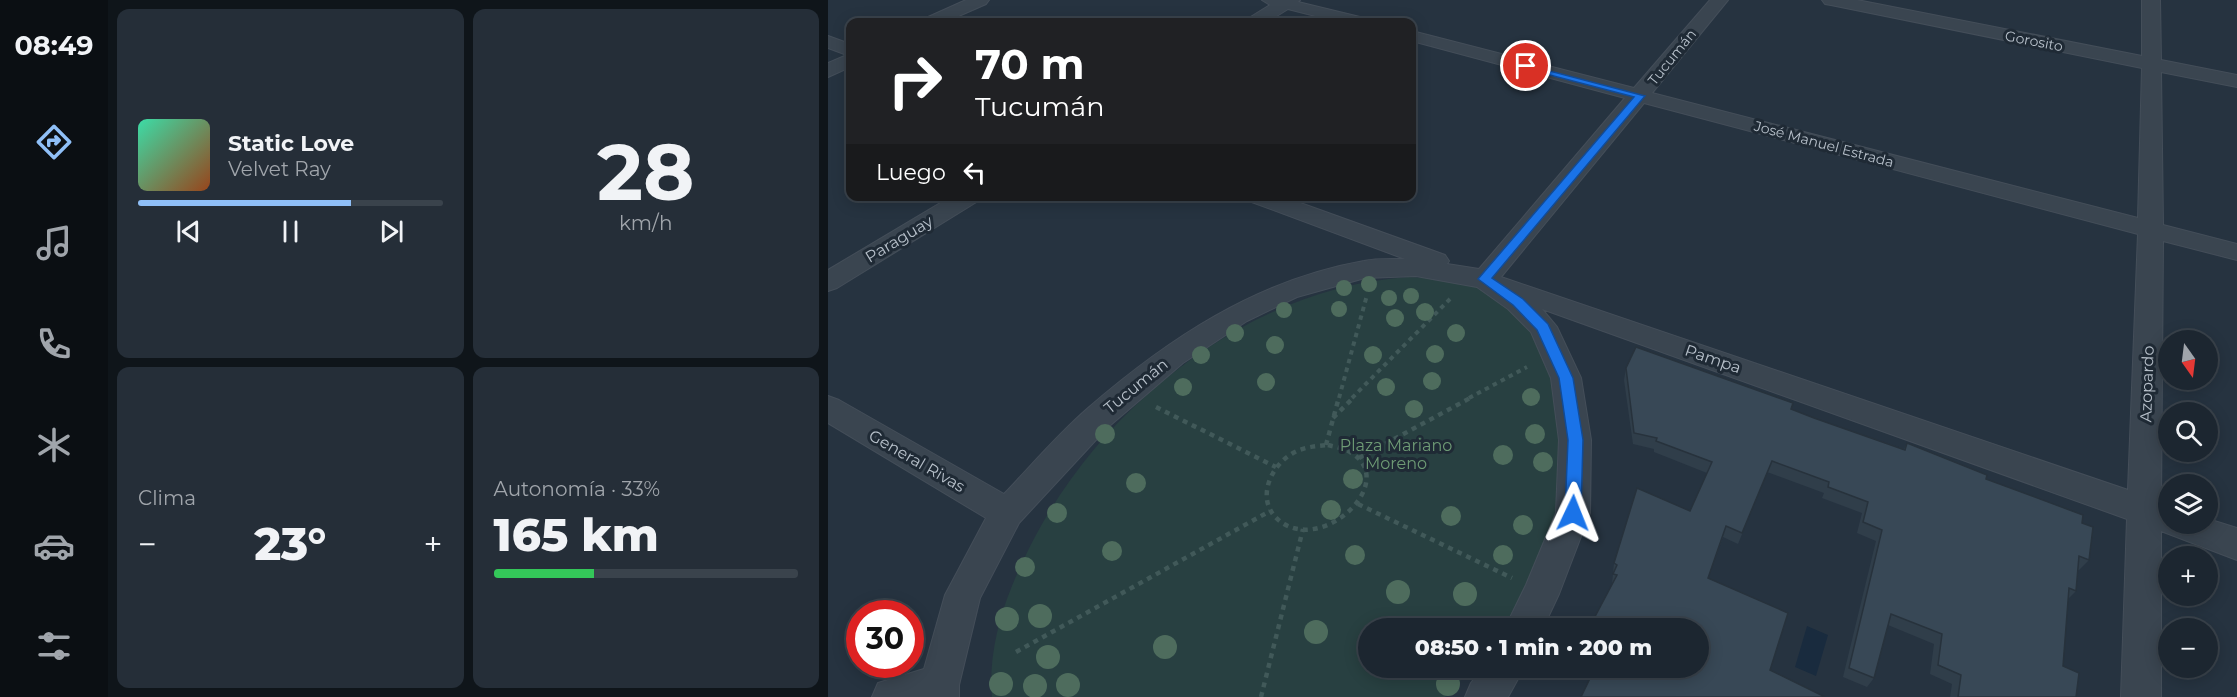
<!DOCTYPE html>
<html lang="es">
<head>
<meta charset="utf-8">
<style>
  body { margin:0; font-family:Montserrat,sans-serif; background:#252e38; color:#f1f3f6; height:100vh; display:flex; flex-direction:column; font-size:22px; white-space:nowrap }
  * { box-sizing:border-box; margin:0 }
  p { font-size:20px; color:#a0a5ab }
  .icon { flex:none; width:33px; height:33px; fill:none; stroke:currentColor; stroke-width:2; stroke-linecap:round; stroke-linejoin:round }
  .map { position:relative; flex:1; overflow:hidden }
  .details { display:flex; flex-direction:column; gap:9px; padding:9px; background:#0f151a; width:720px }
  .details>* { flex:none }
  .banner { position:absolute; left:18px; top:18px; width:570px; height:183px; border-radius:12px; box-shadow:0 3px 15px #0003,0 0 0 2px #3a434c; background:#202124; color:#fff; overflow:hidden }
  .needle { width:39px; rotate:166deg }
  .buttons { position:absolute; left:1330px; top:330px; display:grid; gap:12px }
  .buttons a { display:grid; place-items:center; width:60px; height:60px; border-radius:50%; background:#1c2630; box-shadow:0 3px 15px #0003,0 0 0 2px #3a434c; font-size:30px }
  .speed { position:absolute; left:18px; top:600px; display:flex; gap:12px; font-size:30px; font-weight:700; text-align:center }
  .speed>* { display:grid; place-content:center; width:78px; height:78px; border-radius:50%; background:#1c2630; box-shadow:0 3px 15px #0003,0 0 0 2px #3a434c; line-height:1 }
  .speed .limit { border:9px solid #d22; background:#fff; color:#111 }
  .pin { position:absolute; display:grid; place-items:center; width:51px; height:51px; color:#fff; margin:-26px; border:3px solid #fff; border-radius:50%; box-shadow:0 2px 6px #0007 }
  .me { position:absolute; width:66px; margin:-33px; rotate:2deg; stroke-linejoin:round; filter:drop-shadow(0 0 4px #0008) }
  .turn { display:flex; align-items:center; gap:21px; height:126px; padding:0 30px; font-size:27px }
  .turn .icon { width:78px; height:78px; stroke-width:2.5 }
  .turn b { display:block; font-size:42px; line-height:51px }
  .then { display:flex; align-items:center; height:57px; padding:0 30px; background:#0003; gap:12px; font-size:22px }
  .big { font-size:45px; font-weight:800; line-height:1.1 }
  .details .card { flex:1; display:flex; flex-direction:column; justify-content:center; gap:9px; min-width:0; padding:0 21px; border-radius:12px; background:#252e38 }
  .details .dial { align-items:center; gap:0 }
  .dial b { font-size:78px; line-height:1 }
  .song { display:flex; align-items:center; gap:18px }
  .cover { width:72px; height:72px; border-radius:9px; background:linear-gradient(135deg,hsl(160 70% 55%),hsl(20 70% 35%)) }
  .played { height:6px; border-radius:3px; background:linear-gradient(90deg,#8fbff7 70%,#3a434c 70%) }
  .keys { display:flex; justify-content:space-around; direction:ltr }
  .heat { display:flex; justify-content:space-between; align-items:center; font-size:33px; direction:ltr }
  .charge { height:9px; border-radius:4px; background:linear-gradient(90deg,#34c759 33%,#3a434c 0) }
  .details .tiles { flex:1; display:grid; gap:9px; grid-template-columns:repeat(2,1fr) }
  .trip { position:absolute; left:530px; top:618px; width:351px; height:60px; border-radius:30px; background:#1c2630; box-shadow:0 3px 15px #0003,0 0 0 2px #3a434c; font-weight:800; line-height:60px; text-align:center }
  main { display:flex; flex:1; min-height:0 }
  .tabs { display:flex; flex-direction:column; width:108px; justify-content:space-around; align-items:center; background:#0b0f13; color:#a0a5ab }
  .tabs .icon { width:42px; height:42px }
  .tabs .current { color:#8fbff7 }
  .tabs b { font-size:27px; color:#f1f3f6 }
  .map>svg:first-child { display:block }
</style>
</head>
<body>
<main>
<nav class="tabs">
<b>08:49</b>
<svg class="icon current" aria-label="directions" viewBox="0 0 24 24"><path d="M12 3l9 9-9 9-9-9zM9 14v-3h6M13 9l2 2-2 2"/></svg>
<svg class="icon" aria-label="music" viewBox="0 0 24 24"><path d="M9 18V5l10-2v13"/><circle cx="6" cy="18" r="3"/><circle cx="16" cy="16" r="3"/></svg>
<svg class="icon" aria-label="phone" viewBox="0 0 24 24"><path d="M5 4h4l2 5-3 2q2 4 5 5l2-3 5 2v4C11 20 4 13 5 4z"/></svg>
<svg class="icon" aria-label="climate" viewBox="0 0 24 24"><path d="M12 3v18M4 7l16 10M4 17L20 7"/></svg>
<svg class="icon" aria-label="car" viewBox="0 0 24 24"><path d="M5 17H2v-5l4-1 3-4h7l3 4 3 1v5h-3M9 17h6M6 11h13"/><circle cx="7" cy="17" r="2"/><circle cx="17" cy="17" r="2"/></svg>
<svg class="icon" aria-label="filters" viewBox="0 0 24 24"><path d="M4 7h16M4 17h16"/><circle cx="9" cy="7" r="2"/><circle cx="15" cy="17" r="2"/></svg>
</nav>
<section class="details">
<div class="tiles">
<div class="card">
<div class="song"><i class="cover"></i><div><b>Static Love</b><p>Velvet Ray</p></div></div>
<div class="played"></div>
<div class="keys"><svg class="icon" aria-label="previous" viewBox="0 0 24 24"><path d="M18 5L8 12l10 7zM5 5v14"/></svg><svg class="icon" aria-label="pause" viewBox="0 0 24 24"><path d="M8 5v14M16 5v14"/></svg><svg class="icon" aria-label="next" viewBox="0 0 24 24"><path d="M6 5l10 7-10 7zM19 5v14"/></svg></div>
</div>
<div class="card dial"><b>28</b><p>km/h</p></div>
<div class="card"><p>Clima</p>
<div class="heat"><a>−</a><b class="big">23°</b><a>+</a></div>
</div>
<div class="card"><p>Autonomía · 33%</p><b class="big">165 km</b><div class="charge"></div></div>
</div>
</section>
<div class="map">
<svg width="1409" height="697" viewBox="0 0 1409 697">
  <rect width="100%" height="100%" fill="#263340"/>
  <path fill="#284041" d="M580 277C606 278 637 279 662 292 680 301 706 328 723 342L738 494 689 606 674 628H540V668H644L617 697H164C160 650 175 603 195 561 262 415 415 288 580 277Z"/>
  <path fill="#192b3e" d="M979 626 1000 635 988 676 967 667Z"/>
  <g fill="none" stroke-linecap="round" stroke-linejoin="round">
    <g stroke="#444e59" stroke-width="2">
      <g id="minor">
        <path d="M138 0H161L158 4 117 22H95L98 18Z"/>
        <path d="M434 0H472L470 2 536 18 539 22H511L460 9 439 22H418L421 18 442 5Z"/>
        <path d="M882 0H900L824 93 1310 218 1314 68 1003 5 997 4 994 0H1029L1314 56V0H1332L1333 60 1409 75V87L1333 72 1335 225 1409 244V260L1335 241 1333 502 1341 504V524H1380V519L1409 528V560L1333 531V697H1293L1299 519 714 309 729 327 753 378 763 440 762 513 731 594 715 628H677L698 585 728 513 731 440 723 378 703 332 680 309 649 287 588 276 537 278 469 297 419 321 355 363 279 428 191 523 152 598 131 685V697H44L50 683 96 669 117 595 158 518 0 423V396L11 400 176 494C203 466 229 435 259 409 340 339 428 280 536 261 549 258 564 259 577 259L421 201 418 196H453L617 255 621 261 619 264 651 269 797 98 584 41V31L806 88ZM816 103 1310 234 1300 490 673 277Z"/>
        <path d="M0 36 22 44V67L0 77V63L19 55 0 48Z"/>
        <path d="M124 196H153L150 201 9 288 0 291V270Z"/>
        <path d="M654 668H696L680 697H637L643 683Z"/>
      </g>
    </g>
    <g stroke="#415959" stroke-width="4" stroke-dasharray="4.5 4.5" stroke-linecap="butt">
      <path d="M511 398 539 295"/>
      <path d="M524 398 622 299"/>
      <path d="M641 398 699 367"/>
    </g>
    <g stroke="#415959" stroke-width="4.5" stroke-dasharray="5 5" stroke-linecap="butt">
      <path d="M328 407 448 467"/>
      <path d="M505 418 526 397"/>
      <path d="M498 445 511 397"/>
      <path d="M500 445C507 447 516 448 522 452 571 480 500 550 456 524 426 506 439 468 465 453 476 447 488 446 500 445Z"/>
      <path d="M531 458 644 397"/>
      <path d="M530 504 684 578"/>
      <path d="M188 652 442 511"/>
      <path d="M433 697 475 529"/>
    </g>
    <use href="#minor" fill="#3a4550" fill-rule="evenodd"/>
  </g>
  <g fill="#4e6c5d">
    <circle cx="541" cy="284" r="8"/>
    <circle cx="516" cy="288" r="8"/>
    <circle cx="583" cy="296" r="8"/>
    <circle cx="561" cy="298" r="8"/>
    <circle cx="511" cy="309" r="8"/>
    <circle cx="456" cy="310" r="8"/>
    <circle cx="597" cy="312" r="9"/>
    <circle cx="567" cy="318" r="9"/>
    <circle cx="407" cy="333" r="9"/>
    <circle cx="628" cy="333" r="9"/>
    <circle cx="447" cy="345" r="9"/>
    <circle cx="607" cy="354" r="9"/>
    <circle cx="373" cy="355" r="9"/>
    <circle cx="545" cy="355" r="9"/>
    <circle cx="604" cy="381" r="9"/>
    <circle cx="438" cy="382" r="9"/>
    <circle cx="355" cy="387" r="9"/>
    <circle cx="558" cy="387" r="9"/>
    <circle cx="703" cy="397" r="9"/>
    <circle cx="586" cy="409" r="9"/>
    <circle cx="277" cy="434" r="10"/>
    <circle cx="707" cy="434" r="10"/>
    <circle cx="675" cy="455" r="10"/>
    <circle cx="715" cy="462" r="10"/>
    <circle cx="525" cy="479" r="10"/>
    <circle cx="308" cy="483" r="10"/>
    <circle cx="503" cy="510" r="10"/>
    <circle cx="229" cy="513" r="10"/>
    <circle cx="623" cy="516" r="10"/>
    <circle cx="695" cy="525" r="10"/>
    <circle cx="284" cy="551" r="10"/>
    <circle cx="527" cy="555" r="10"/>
    <circle cx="675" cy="555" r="10"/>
    <circle cx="197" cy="567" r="10"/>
    <circle cx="570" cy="592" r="12"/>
    <circle cx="637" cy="594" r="12"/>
    <circle cx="212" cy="616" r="12"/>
    <circle cx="179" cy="619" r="12"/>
    <circle cx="488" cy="632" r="12"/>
    <circle cx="337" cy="647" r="12"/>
    <circle cx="220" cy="657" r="12"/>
    <circle cx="173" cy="684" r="12"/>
    <circle cx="620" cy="684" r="12"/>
    <circle cx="240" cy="685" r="12"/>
    <circle cx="207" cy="686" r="12"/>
  </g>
  <path fill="#303e4a" d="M808 347 965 403 963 409 986 418 1076 449 1079 443 1159 475 1158 479 1255 515 1254 523 1265 527 1261 560 1251 570H1250L1248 591 1240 599 1235 666 1251 673 1248 697H1122L1124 684 1102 674 1106 644 1060 625 1046 678 1039 687 1015 677 1048 541 1029 533 1034 513 994 498 996 493 939 472 910 544 895 537 880 578 960 613 942 670 997 697H753L764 675 750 668H870V628H761L784 585V584L786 563 809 488 862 511 879 473 826 452V449L805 444 796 380 798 368Z"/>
  <path fill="#384856" stroke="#27323c" stroke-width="1.5" d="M808 347 965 403 963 409 986 418 1077 450 1079 443 1159 475 1158 479 1255 515 1254 523 1265 527 1261 560 1251 556 1248 591 1241 588 1235 666 1251 673 1248 697H1130L1133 675 1110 665 1114 634 1063 614 1046 678 1021 668 1054 530 1035 522 1040 502 1000 487 1001 482 944 461 914 533 898 526 880 578 960 613 942 670 997 697H753L767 668H870V628H761L789 575 785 574 789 565 786 563 809 488 862 511 884 462 828 441 829 438 806 433 798 368Z"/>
  <path fill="#1a73e8" stroke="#114b97" stroke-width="1.5" d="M695 64 817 96 664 278 695 299 720 324 745 378 755 440 753 513 751 518 745 520 739 518 737 513 740 440 731 378 709 330 685 305 650 279 806 97 695 68Z"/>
  <g text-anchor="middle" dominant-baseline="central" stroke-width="6" stroke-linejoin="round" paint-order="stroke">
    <g font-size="14" fill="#b7c0ca" stroke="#1f2a35">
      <text transform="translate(1206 41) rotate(11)">Gorosito</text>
      <text transform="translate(844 57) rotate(-51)">Tucumán</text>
      <text transform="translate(996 144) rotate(15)">José Manuel Estrada</text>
    </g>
    <g font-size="16" fill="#b7c0ca" stroke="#1f2a35">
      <text transform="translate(71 239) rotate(-31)">Paraguay</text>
      <text transform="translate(885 359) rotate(19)">Pampa</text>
      <text transform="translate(1319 384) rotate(-88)">Azopardo</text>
      <text transform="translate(308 386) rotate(-39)">Tucumán</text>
      <text transform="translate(89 461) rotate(30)">General Rivas</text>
    </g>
    <g font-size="16" fill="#6e9b75" stroke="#1f2a35">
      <text x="568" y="445">Plaza Mariano<tspan x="568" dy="18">Moreno</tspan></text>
    </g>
  </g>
</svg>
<div class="buttons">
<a><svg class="needle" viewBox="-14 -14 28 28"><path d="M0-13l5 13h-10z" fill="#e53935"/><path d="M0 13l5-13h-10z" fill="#a0a5ab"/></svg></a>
<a><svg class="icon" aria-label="search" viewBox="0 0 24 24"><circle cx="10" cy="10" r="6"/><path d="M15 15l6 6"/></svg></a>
<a><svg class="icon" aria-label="layers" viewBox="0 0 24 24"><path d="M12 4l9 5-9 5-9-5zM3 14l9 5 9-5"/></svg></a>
<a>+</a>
<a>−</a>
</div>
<div class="speed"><div class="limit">30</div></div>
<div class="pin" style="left:698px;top:66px;background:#d93025"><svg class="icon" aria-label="arrive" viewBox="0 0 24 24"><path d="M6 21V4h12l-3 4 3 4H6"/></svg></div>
<svg class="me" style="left:745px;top:513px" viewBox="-20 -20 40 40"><path d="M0-17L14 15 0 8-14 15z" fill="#1a73e8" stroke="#fff" stroke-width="4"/></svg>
<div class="trip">08:50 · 1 min · 200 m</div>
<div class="banner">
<div class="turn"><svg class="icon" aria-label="right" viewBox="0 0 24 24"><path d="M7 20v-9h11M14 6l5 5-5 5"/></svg><div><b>70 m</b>Tucumán</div></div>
<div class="then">Luego<svg class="icon" aria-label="left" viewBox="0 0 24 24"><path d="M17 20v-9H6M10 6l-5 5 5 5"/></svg></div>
</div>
</div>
</main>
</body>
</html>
